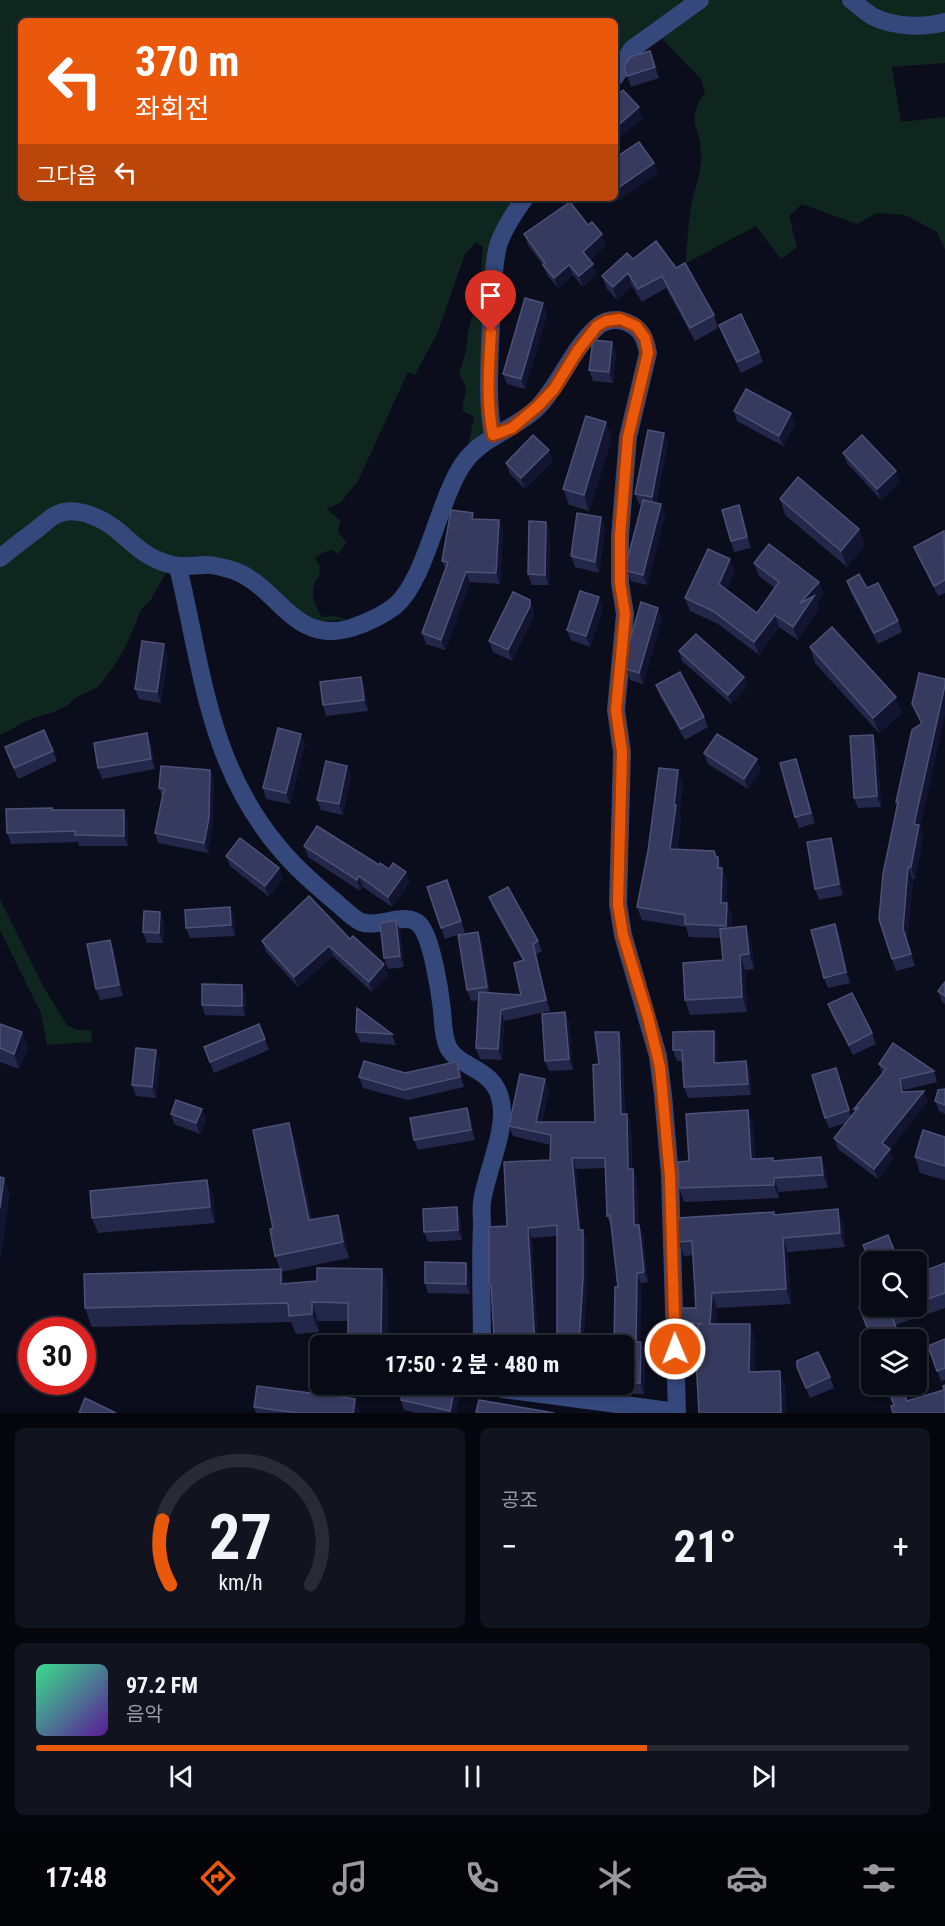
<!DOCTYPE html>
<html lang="ko">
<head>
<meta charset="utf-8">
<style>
  body { margin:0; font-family:"Roboto Condensed","Noto Sans KR",sans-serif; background:#11131e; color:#f1f3f6; height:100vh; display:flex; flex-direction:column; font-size:22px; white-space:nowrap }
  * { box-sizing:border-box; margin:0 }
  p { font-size:20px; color:#989aa0 }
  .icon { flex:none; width:33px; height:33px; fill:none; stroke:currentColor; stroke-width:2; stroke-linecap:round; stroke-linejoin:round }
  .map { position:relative; height:1413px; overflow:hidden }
  .sheet { display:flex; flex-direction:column; gap:15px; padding:15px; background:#04060c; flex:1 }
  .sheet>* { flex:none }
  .banner { position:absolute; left:18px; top:18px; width:600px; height:183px; border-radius:9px; box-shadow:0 2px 4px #0004,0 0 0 2px #292b34; background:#ea580c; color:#fff; overflow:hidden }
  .tools { position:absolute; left:861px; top:1251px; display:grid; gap:12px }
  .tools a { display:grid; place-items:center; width:66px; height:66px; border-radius:9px; background:#080a15; box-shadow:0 2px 4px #0004,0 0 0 2px #292b34; font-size:30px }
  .speed { position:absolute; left:18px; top:1317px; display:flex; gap:12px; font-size:30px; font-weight:700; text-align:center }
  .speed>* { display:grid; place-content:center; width:78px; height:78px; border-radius:50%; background:#080a15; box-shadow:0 2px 4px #0004,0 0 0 2px #292b34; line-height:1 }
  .speed .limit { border:9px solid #d22; background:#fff; color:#111 }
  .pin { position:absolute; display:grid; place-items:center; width:51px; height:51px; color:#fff; margin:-62px -26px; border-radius:50% 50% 50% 0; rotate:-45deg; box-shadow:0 0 6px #0007 }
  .pin .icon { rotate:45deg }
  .me { position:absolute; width:66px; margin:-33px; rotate:359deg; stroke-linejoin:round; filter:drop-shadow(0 0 4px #0008) }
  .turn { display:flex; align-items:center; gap:21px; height:126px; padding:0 18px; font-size:27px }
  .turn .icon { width:78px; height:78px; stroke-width:2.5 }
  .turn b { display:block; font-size:42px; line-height:51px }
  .then { display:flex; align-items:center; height:57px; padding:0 18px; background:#0003; gap:12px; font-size:22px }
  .big { font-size:45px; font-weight:700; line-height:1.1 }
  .sheet .card { flex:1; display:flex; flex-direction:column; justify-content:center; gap:9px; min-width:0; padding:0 21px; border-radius:9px; background:#11131e }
  .sheet .dial { align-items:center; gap:0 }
  .dial svg { height:156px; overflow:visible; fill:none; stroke:#292b34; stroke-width:7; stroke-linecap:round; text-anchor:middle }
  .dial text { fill:#f1f3f6; stroke:none }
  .song { display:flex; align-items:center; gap:18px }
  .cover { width:72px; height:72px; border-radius:9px; background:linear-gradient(135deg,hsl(150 70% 55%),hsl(270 70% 35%)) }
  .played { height:6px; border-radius:3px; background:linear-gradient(90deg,#ea580c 70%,#292b34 70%) }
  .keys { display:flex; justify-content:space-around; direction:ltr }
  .heat { display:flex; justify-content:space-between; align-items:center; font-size:33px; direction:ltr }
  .sheet .tiles { flex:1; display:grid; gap:15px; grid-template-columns:1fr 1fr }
  .card:last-child { grid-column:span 2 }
  .trip { position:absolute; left:310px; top:1335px; width:324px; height:60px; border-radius:9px; background:#080a15; box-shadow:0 2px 4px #0004,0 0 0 2px #292b34; font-weight:700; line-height:60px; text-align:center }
  .dock { display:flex; height:96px; justify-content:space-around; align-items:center; background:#030408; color:#989aa0 }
  .dock .icon { width:42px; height:42px }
  .dock .active { color:#ea580c }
  .dock b { font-size:27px; color:#f1f3f6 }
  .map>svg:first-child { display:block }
</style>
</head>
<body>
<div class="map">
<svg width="945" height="1413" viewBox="0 0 945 1413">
  <rect width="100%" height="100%" fill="#0b0d1c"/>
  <g fill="#0e261e">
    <path d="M0 0H691L615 67V21H21V198H519L502 224 484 430 468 446 474 417 463 411C462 394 472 393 459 374L466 351 468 331 479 294 483 247 476 242 465 254 437 334 415 375 408 372 358 481 341 502 327 509 341 521C336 531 339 535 347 542L338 554 332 550 322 553 315 558 320 566 319 577C308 587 314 606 322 617L335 616 349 620 319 621 305 616 270 586 177 563 89 509 0 552Z"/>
    <path d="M710 0H841L872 23 945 28V63L892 67 901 122 945 117V250L937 232 905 215 877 213 857 224 802 204 789 216 797 247 781 259 756 226 686 263C687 244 688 225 691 206 694 189 702 174 701 155 701 125 684 123 705 93L701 79 662 39 692 12Z"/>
    <path d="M859 0H945V17L899 19Z"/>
    <path d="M69 517 100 525 149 565 166 573 150 601 142 608 125 648 114 666 98 687 75 698 68 705 54 712 33 718 0 735V566L23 546Z"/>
    <path d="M0 899 43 986 67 1025 77 1030H91L92 1042 47 1045 41 1013 0 930Z"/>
  </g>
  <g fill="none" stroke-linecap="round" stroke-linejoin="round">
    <g stroke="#35487b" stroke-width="18">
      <path d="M851 0C858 5 866 13 874 17 894 27 924 28 945 22"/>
      <path d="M615 77 632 49 700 0"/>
      <path d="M493 435C486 397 490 359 491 320 493 295 492 270 498 246 503 229 514 213 525 198"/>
      <path d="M0 558C12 548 24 539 36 530 43 525 50 517 58 514 75 506 99 517 113 527 129 539 141 554 160 561 176 568 188 566 204 565 214 564 226 568 235 571 279 588 294 645 351 628 366 623 382 616 395 606 426 580 438 501 463 464 482 436 515 430 538 407 561 383 572 349 597 327 604 320 617 318 626 322 641 328 645 337 648 353L628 437 620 536V583L625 614 616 710 622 752 618 904 623 935 658 1056 663 1095 670 1176 677 1413"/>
      <path d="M178 567C202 667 208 761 276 844 294 867 317 886 339 905 346 911 354 919 361 922 379 929 406 910 420 925 432 939 440 992 442 1010 443 1022 443 1036 448 1047 459 1069 495 1067 501 1102 507 1130 486 1173 482 1202 481 1209 482 1217 482 1225 480 1265 482 1305 482 1346"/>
      <path d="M487 1384 503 1389 677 1412"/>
    </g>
  </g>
  <g fill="#23284b">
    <path d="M650 51 659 78 631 87 624 67Z"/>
    <path d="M588 225 606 245 590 260 597 274 583 287 573 275 558 288 547 275 543 265 528 245 524 234Z"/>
    <path d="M633 259 676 268 714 315 718 328 695 341 666 288 642 302 632 286 617 300 607 289 602 276Z"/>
    <path d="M547 314 525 389 507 384 503 374Z"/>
    <path d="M719 325 759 352 763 362 741 373 723 336Z"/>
    <path d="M616 353 613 383 593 381 589 370Z"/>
    <path d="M734 411 791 413 795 424 783 446 737 421Z"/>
    <path d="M612 438 589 511 569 505 563 489Z"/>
    <path d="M668 443 656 503 665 515 647 585 631 581 627 571 642 505 639 504 635 494Z"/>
    <path d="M843 453 900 482 881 500 847 463Z"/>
    <path d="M553 461 525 489 510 474 506 463Z"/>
    <path d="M780 499 859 529 865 545 847 567 785 515Z"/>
    <path d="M739 505 743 516 751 548 734 552 731 541Z"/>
    <path d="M601 517 605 527 599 573 575 567 571 556Z"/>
    <path d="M475 519 499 520 503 531 500 584 470 582 445 650 426 644 422 633 446 570 442 561Z"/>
    <path d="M550 532 549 585H532L528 574Z"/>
    <path d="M945 533V593L938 596 918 557 914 547Z"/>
    <path d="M754 563 819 582 823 594 817 602 819 608 798 640 779 627 759 655 718 624 690 611 685 598 735 571 726 590 757 613 775 588 759 576Z"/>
    <path d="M847 581 867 588 898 621 902 632 878 644 850 591Z"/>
    <path d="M530 600 534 611V616L512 661 493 652 489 641Z"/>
    <path d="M603 608 590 647 571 640 567 630Z"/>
    <path d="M662 618 643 684 630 680 626 669Z"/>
    <path d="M810 647 902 713 879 733 815 663Z"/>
    <path d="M679 651 744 677 747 687 731 704 682 661Z"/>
    <path d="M168 655 161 703 139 699 135 689Z"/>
    <path d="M361 677 365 688 368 711 326 716 323 705Z"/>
    <path d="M945 679 920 828 923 837 915 879H913L907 941 915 966 896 971 892 959 897 805 896 802 921 724 912 704Z"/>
    <path d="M656 685 704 717 708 727 685 740 660 696Z"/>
    <path d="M151 744 155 769 102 779 98 768Z"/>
    <path d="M305 744 290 804 266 799 263 788Z"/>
    <path d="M877 745 881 807 858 808 854 798Z"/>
    <path d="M5 747 53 751 57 761 18 779Z"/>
    <path d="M704 753 761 770 748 789 708 764Z"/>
    <path d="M210 770 214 781 212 829 208 853 158 843 155 833 162 796 159 788Z"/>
    <path d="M678 770 683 783 679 813 681 818 677 850 718 857 727 881 726 903 732 916 731 927 751 940 754 969 745 970 747 1012 690 1015 685 1000 723 960 721 938 689 937 686 927 642 920 637 907Z"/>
    <path d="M800 770 815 823 799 828 795 817Z"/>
    <path d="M351 776 343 815 321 810 317 800Z"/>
    <path d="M53 810 128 821V846H79L78 842 11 844 7 833Z"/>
    <path d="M304 846 379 865 410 882 392 907 363 887 360 891 308 857Z"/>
    <path d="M834 848 843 895 819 900 815 889Z"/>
    <path d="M226 856 279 868 283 878 269 897 230 866Z"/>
    <path d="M447 880 465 932 445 939 427 887Z"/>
    <path d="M489 897 538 941 542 951 536 954 550 1011 504 1021 502 1060 480 1059 476 1048 479 1000 471 1001 467 990 482 942 490 993 521 995 523 961 493 908Z"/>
    <path d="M230 907 234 918 235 936 190 938 186 928Z"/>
    <path d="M160 912 164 922 163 943H147L143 932Z"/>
    <path d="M835 924 839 934 850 983 828 988 824 978Z"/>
    <path d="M400 931 404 967 388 969 384 958Z"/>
    <path d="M350 939 388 975 372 992 333 956 298 987 266 952 262 941Z"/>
    <path d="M110 940 114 950 123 996 100 1000 96 989Z"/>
    <path d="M945 982V1004L942 1002 938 991Z"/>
    <path d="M246 996 245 1016 205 1015 202 1005Z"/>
    <path d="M828 1004 872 1033 876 1044 853 1055 832 1015Z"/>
    <path d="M565 1012 569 1023 573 1070 549 1071 545 1061Z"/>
    <path d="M0 1024 22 1032 28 1048 19 1069 0 1062Z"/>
    <path d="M259 1024 269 1050 214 1073 204 1047Z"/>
    <path d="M356 1032 392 1034 396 1045 360 1042Z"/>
    <path d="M619 1032 622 1042 625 1114 631 1124 632 1169H633L637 1179 638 1225H639L643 1235 648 1282 641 1283 640 1342 645 1353 644 1394 620 1393 617 1384H624V1346L611 1226 607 1216 606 1168 576 1169 581 1230 587 1241V1288L583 1344 557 1346V1236L532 1238 538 1346 488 1341 494 1337 492 1292 489 1284 507 1226 550 1160 551 1145 513 1136 509 1126 549 1090 542 1122H595L599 1064Z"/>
    <path d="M718 1042V1063L746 1061 750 1072 751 1095 688 1098 684 1087 683 1061H677L673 1050Z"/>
    <path d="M156 1050 160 1060 156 1098 136 1096 132 1085Z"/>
    <path d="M879 1064 934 1071 937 1082 904 1090V1092L928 1101 890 1149 893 1159 878 1179 838 1149 834 1138 846 1123 829 1128 825 1118 840 1079 851 1116 855 1111 854 1109 882 1074Z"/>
    <path d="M461 1074 464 1087 408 1100 363 1088 359 1077Z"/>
    <path d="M945 1089V1114L939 1111 935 1101Z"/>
    <path d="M202 1109 206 1120 200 1134 174 1124 171 1114Z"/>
    <path d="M748 1110 753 1124 755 1159 774 1161 826 1171 828 1188 779 1192V1198L684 1202 679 1188 689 1161Z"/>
    <path d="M471 1119 475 1140 418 1150 414 1140Z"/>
    <path d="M945 1137V1180L920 1173 915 1157Z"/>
    <path d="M295 1139 312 1220 343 1230 349 1258 281 1272 286 1283 317 1281 382 1269 388 1287V1346H351L348 1339V1321H318L319 1332 296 1334 291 1322 92 1327 85 1308 280 1269 275 1256 273 1228Z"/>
    <path d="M207 1180 213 1196 215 1223 98 1233 92 1218Z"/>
    <path d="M457 1207 460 1218 462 1240 428 1242 424 1232Z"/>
    <path d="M774 1212 775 1215 843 1223 845 1247 788 1252 791 1304 717 1308 716 1324 755 1339V1372L785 1385 786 1413H699L697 1337H686L681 1322 696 1308 693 1255 684 1256 678 1242Z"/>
    <path d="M466 1263 470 1274V1294L428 1293 425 1283Z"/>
    <path d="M945 1263V1308L895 1325 872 1306H916V1274Z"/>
    <path d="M945 1339V1380L941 1381 928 1346Z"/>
    <path d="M797 1367 830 1377 834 1388 810 1398Z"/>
    <path d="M459 1398 456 1413H417L404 1410 401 1400Z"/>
    <path d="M355 1399 360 1413H256L254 1407Z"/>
  </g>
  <g fill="#121530">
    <path d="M639 107 643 118 615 142V128Z"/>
    <path d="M654 163 658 174 615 203 613 198H615V190Z"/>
    <path d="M602 234 606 245 587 262 583 252Z"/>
    <path d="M593 264 597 274 583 287 579 276Z"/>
    <path d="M569 265 573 275 558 288 554 278Z"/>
    <path d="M628 273 632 286 617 300 613 287Z"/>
    <path d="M543 303 547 314 525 389 521 379Z"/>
    <path d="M612 342 616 353 613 383 609 372Z"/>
    <path d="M791 413 795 424 783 446 779 436Z"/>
    <path d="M606 422 612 438 589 511 584 495Z"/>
    <path d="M664 433 668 443 655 508 652 497Z"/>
    <path d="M549 450 553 461 525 489 521 478Z"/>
    <path d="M896 471 900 482 881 500 877 489Z"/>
    <path d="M661 504 665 515 647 585 643 575Z"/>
    <path d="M739 505 743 516 751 548 747 537Z"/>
    <path d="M601 517 605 527 599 573 595 562Z"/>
    <path d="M499 520 503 531 500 584 496 573Z"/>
    <path d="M546 522 550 532 549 585 545 575Z"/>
    <path d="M859 529 865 545 847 567 841 551Z"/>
    <path d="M730 559 735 571 723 596 719 584Z"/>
    <path d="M466 572 470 582 445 650 441 640Z"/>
    <path d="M819 582 823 594 817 602 819 608 798 640 793 627 800 603Z"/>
    <path d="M599 597 603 608 590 647 586 636Z"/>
    <path d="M530 600 534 611V616L512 661 508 650Z"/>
    <path d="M658 608 662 618 643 684 639 673Z"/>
    <path d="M775 615 779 627 759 655 754 642Z"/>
    <path d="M164 644 168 655 161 703 157 692Z"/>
    <path d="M361 677 365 688 368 711 364 700Z"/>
    <path d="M744 677 747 687 731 704 728 695Z"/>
    <path d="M945 685V716L920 828 923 837 915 879 911 867 914 824Z"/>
    <path d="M896 697 902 713 879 733 873 718Z"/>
    <path d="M147 733 151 744 155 769 151 759Z"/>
    <path d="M301 734 305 744 290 804 286 793Z"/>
    <path d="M873 735 877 745 881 807 877 796Z"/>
    <path d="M757 759 761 770 748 789 744 779Z"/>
    <path d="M796 759 800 770 815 823 811 813Z"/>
    <path d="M347 766 351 776 343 815 339 804Z"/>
    <path d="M210 770 214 781 212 829 208 853 204 843Z"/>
    <path d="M678 770 683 783 679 813 681 818 675 862 670 849Z"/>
    <path d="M124 810 128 821V846L124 836Z"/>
    <path d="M831 838 834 848 843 895 839 884Z"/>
    <path d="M714 851 718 861V857L727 881 726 916 721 903 718 868Z"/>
    <path d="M908 867 913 879 907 941 915 966 903 929Z"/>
    <path d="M279 868 283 878 269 897 265 886Z"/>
    <path d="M406 872 410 882 392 907 388 897Z"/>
    <path d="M359 876 363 887 360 891 357 880Z"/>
    <path d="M727 903 732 916 731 939 726 926Z"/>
    <path d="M230 907 234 918 235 936 231 925Z"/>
    <path d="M160 912 164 922 163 943 159 933Z"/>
    <path d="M396 920 400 931 404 967 400 956Z"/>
    <path d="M835 924 839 934 850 983 846 972Z"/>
    <path d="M746 926 751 940 754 969 749 954Z"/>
    <path d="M478 932 482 942 491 998 487 987Z"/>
    <path d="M110 940 114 950 123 996 119 985Z"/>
    <path d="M533 944 536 954 550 1011 546 1000Z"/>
    <path d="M329 946 333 956 298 987 294 977Z"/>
    <path d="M740 955 745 970 747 1012 742 997Z"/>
    <path d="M384 964 388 975 372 992 369 982Z"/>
    <path d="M242 985 246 996 245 1016 242 1006Z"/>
    <path d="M501 1010 504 1021 502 1060 498 1049Z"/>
    <path d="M565 1012 569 1023 573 1070 569 1059Z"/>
    <path d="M714 1031 718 1042V1074L714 1063Z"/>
    <path d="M22 1032 28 1048 19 1069 14 1054Z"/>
    <path d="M619 1032 622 1042 625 1124 621 1114Z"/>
    <path d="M156 1050 160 1060 156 1098 152 1087Z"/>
    <path d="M746 1061 750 1072 751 1095 748 1084Z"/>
    <path d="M457 1063 461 1074 464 1087 460 1077Z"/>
    <path d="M545 1079 549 1090 540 1132 536 1122Z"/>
    <path d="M900 1079 904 1090 906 1103 902 1092Z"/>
    <path d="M924 1091 928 1101 890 1149 893 1159 878 1179 874 1169 882 1143Z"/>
    <path d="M467 1108 471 1119 475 1140 471 1130Z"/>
    <path d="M202 1109 206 1120 200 1134 196 1123Z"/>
    <path d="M748 1110 753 1124 755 1172 751 1159Z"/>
    <path d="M627 1114 631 1124 632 1179 628 1169Z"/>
    <path d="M289 1123 295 1139 315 1236 309 1220Z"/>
    <path d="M821 1157 826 1171 828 1188 823 1175Z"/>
    <path d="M572 1158 576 1169 582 1241 579 1230Z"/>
    <path d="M633 1169 637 1179 638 1236 634 1225Z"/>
    <path d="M4 1178 10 1193 0 1263V1208Z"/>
    <path d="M774 1178 779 1192V1198L774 1185Z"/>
    <path d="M207 1180 213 1196 215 1223 210 1207Z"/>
    <path d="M457 1207 460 1218 462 1240 458 1230Z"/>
    <path d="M838 1209 843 1223 845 1247 840 1233Z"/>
    <path d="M338 1215 343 1230 349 1258 343 1242Z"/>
    <path d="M639 1225 643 1235 648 1282 644 1272Z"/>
    <path d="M528 1228 532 1238 538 1346H535Z"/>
    <path d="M583 1230 587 1241V1288L583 1346 579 1344Z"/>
    <path d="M783 1238 788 1252 791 1304 786 1289Z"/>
    <path d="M466 1263 470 1274V1294L466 1284Z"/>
    <path d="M281 1269 287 1288 281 1284Z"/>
    <path d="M382 1269 388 1287V1346H383L381 1339Z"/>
    <path d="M637 1273 641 1283 640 1353 636 1342Z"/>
    <path d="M712 1293 717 1308 716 1338 710 1324Z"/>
    <path d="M312 1302 318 1321 319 1332 312 1314Z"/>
    <path d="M750 1324 755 1339V1386L749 1372Z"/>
    <path d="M641 1342 645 1353 644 1394 640 1383Z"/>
    <path d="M780 1371 785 1385 786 1413H781Z"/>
    <path d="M455 1387 459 1398 456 1413H451L450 1411Z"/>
    <path d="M355 1399 360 1413H353Z"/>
  </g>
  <g fill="#353a5e" stroke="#4c5177" stroke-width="1.5">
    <path d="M650 51 655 67 627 76 624 67 630 57Z"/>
    <path d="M623 90 639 107 615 128V97Z"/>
    <path d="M639 142 654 163 615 190V158Z"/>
    <path d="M570 202 588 225 592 222 602 234 583 252 593 264 579 276 569 265 554 278 543 265 545 263 524 234Z"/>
    <path d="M656 241 676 268 685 263 714 315 690 328 662 276 638 289 628 273 613 287 602 276 627 253 633 259Z"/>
    <path d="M525 298 543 303 521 379 503 374Z"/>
    <path d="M741 314 759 352 737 362 719 325Z"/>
    <path d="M593 340 612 342 609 372 589 370Z"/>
    <path d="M746 389 791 413 779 436 734 411Z"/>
    <path d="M586 416 606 422 584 495 563 489Z"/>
    <path d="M648 430 664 433 652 497 635 494Z"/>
    <path d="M533 435 549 450 521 478 506 463Z"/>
    <path d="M862 435 896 471 877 489 843 453Z"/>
    <path d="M798 477 859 529 841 551 780 499Z"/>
    <path d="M643 500 661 504 643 575 627 571V561Z"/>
    <path d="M739 505 747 537 731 541 722 510Z"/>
    <path d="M451 510 473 513 472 519 499 520 496 573 466 572 441 640 422 633 448 562 442 561Z"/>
    <path d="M577 513 601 517 595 562 571 556Z"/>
    <path d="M529 521 546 522 545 575 528 574Z"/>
    <path d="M944 531 945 580 934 586 914 547Z"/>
    <path d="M769 544 819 582 800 603 814 596 793 627 775 615 754 642 713 611 685 598 708 549 730 559 719 584 757 613 779 582 754 563Z"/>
    <path d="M859 574 867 588 878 583 898 621 874 633 847 581Z"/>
    <path d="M580 591 599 597 586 636 567 630Z"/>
    <path d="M513 592 530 600V606L508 650 489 641Z"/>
    <path d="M641 602 658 608 639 673 626 669 628 647Z"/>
    <path d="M832 627 896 697 873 718 810 647Z"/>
    <path d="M696 634 744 677 728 695 679 651Z"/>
    <path d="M142 641 164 644 157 692 135 689Z"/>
    <path d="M680 672 704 717 681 729 656 685Z"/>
    <path d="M919 673 945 679V685L914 824 919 825 911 867H908L903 929 911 954 892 959 879 919 883 874 898 802H896L912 730 922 723 912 704Z"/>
    <path d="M361 677 364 700 323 705 320 682Z"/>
    <path d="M278 728 301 734 286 793 263 788Z"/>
    <path d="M44 730 53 751 14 768 5 747Z"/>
    <path d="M147 733 151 759 98 768 94 743Z"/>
    <path d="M717 734 757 759 744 779 704 753Z"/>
    <path d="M873 735 877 796 854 798 850 736Z"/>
    <path d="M796 759 811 813 795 817 780 763Z"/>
    <path d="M326 761 347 766 339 804 317 800Z"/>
    <path d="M161 766 210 770 209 818 204 843 155 833 164 789 159 788Z"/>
    <path d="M659 768 678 770 674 805H676L670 849 714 851 716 857H718V868H722L721 903H727L726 926 685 924V915L637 907 648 851Z"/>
    <path d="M52 808V810H124V836L75 835V831L7 833 6 809Z"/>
    <path d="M317 826 379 865 380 863 389 869 393 863 406 872 388 897 359 876 357 880 304 846Z"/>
    <path d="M240 838 279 868 265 886 226 856Z"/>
    <path d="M831 838 839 884 815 889 807 842Z"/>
    <path d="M447 880 461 921 441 928 427 887Z"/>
    <path d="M508 887 538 941 533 944 546 1000 501 1010 498 1049 476 1048 479 992 521 995 514 963 524 960 489 897Z"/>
    <path d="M309 896 350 939 353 936 384 964 369 982 329 946 294 977 262 941Z"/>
    <path d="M230 907 231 925 186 928 185 910Z"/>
    <path d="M144 911 160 912 159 933 143 932Z"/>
    <path d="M396 920 400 956 384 958 380 923Z"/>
    <path d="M835 924 846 972 824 978 811 930Z"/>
    <path d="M746 926 749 954 740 955 742 997 685 1000 683 963 723 960 720 929Z"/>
    <path d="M478 932 487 987 467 990 458 935Z"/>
    <path d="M110 940 119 985 96 989 87 944Z"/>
    <path d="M945 982V996L938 991Z"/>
    <path d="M202 984 242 985V1006L202 1005Z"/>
    <path d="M852 993 872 1033 849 1045 828 1004Z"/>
    <path d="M357 1008 392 1034 356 1032Z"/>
    <path d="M565 1012 569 1059 545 1061 542 1014Z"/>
    <path d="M0 1024 22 1032 14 1054 0 1048Z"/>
    <path d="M259 1024 265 1039 210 1062 204 1047Z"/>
    <path d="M714 1031V1063L746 1061 748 1084 684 1087 682 1050H673V1032Z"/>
    <path d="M595 1032H619L621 1114H627L628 1169H633L634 1225H639L644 1272 637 1273 636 1342H641L640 1383H624V1346H614L615 1287H618L610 1215 607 1216 605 1158H572L579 1230H583V1278L579 1344 592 1346H557V1225L528 1228 535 1346H483L488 1341 489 1337H494L491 1284H489V1227L507 1226 504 1162 550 1160 551 1135 509 1126 520 1074 545 1079 536 1122H595L593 1065 599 1064Z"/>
    <path d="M893 1043 934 1071 900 1079 902 1092 924 1091 882 1143 890 1149 874 1169 834 1138 858 1108 854 1109 886 1069 879 1064Z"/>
    <path d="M136 1048 156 1050 152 1087 132 1085Z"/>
    <path d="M364 1061 405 1073 455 1062 457 1063 460 1077 404 1090 359 1077Z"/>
    <path d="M836 1068 849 1110 825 1118 812 1075Z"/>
    <path d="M945 1089V1105L935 1101 938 1090Z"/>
    <path d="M176 1100 202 1109 196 1123 171 1114Z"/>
    <path d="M467 1108 471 1130 414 1140 410 1118Z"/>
    <path d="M748 1110 751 1159 773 1158V1161L821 1157 823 1175 774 1178V1185L679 1188 678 1162 689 1161 686 1114Z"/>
    <path d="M289 1123 309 1220 338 1215 343 1242 275 1256 270 1229 273 1228 253 1130Z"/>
    <path d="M923 1130 945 1137V1166L915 1157Z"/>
    <path d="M0 1177 4 1178 0 1208Z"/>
    <path d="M207 1180 210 1207 92 1218 90 1191Z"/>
    <path d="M457 1207 458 1230 424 1232 423 1209Z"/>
    <path d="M838 1209 840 1233 783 1238 786 1289 712 1293 710 1324H750L749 1372 780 1371 781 1413H699L696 1358 698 1324H703L681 1322 680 1308H696L692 1241 678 1242V1218L774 1212V1215Z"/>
    <path d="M888 1235 898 1260 893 1262H872V1266L863 1245Z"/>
    <path d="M425 1262 466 1263V1284L425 1283Z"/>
    <path d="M945 1263V1293L916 1303V1274Z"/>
    <path d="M317 1268 382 1269 381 1339H348V1303L312 1302V1314L289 1316 288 1303 85 1308 84 1274 281 1269V1284L317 1281Z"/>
    <path d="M872 1302V1306H906L890 1312 901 1340H872L859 1307Z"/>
    <path d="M945 1339V1368L937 1371 928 1346Z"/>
    <path d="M818 1352 830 1377 806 1388 797 1367V1361Z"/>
    <path d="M404 1384H445L455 1387 450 1411 401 1400Z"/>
    <path d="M886 1384H901L907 1401 944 1390 943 1386 945 1385V1413H893L891 1406 894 1405Z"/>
    <path d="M257 1386 355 1399 353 1413H298L254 1407Z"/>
    <path d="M85 1398 116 1413H79Z"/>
    <path d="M479 1400 554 1413H480L476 1412Z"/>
  </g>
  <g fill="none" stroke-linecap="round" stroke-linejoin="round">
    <g stroke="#983908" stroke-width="15">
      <path id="route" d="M491 332C489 367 486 401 493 435L512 428 538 406 554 389 578 350 597 326 606 321 620 319 636 326 645 338 648 353 628 437 620 536V583L625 614 616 710 622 752 618 904 623 935 648 1017 660 1067 670 1176 675 1349"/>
    </g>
    <use href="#route" stroke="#ea580c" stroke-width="10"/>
  </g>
</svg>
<div class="tools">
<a><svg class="icon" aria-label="search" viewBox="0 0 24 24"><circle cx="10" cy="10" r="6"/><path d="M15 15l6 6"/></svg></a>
<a><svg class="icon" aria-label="layers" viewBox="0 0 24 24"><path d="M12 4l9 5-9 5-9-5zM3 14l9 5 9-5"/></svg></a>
</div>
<div class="speed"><div class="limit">30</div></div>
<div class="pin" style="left:491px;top:332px;background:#d93025"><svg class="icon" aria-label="arrive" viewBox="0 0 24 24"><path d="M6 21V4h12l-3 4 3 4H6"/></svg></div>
<svg class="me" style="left:675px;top:1349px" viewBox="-20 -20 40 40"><circle r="17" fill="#ea580c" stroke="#fff" stroke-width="3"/><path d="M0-11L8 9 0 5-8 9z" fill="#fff"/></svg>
<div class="trip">17:50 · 2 분 · 480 m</div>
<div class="banner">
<div class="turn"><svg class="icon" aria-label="left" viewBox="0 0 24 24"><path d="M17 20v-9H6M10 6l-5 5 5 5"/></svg><div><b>370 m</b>좌회전</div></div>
<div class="then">그다음<svg class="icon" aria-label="left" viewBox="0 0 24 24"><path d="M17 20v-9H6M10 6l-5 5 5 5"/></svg></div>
</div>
</div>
<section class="sheet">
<div class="tiles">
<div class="card dial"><svg viewBox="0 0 100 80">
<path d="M14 69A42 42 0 1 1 86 69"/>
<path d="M14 69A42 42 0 0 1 10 36" stroke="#ea580c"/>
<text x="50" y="56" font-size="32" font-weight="700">27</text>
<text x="50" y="72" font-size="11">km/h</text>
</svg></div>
<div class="card"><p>공조</p>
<div class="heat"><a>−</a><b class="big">21°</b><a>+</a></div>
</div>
<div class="card">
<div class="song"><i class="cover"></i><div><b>97.2 FM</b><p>음악</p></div></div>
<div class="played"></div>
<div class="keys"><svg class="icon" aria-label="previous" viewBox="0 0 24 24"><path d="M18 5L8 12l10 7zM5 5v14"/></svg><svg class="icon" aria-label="pause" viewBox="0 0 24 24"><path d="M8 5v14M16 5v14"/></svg><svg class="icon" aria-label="next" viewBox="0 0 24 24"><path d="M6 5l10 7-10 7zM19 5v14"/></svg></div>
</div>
</div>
</section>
<nav class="dock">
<b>17:48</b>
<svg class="icon active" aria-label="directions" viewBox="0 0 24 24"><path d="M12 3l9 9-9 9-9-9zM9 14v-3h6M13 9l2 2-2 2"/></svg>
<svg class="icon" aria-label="music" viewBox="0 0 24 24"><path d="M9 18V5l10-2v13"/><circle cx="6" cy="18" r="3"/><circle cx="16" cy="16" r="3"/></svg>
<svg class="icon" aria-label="phone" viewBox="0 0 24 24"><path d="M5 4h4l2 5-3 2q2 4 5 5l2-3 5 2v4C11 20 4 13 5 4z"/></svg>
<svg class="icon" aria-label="climate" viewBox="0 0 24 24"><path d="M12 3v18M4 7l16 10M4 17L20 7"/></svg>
<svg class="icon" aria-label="car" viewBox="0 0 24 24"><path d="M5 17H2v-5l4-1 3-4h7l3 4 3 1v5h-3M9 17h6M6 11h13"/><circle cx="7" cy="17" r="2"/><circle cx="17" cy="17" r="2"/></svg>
<svg class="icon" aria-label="filters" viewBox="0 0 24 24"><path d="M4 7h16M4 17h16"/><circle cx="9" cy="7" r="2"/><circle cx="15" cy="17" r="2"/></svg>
</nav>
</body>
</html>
